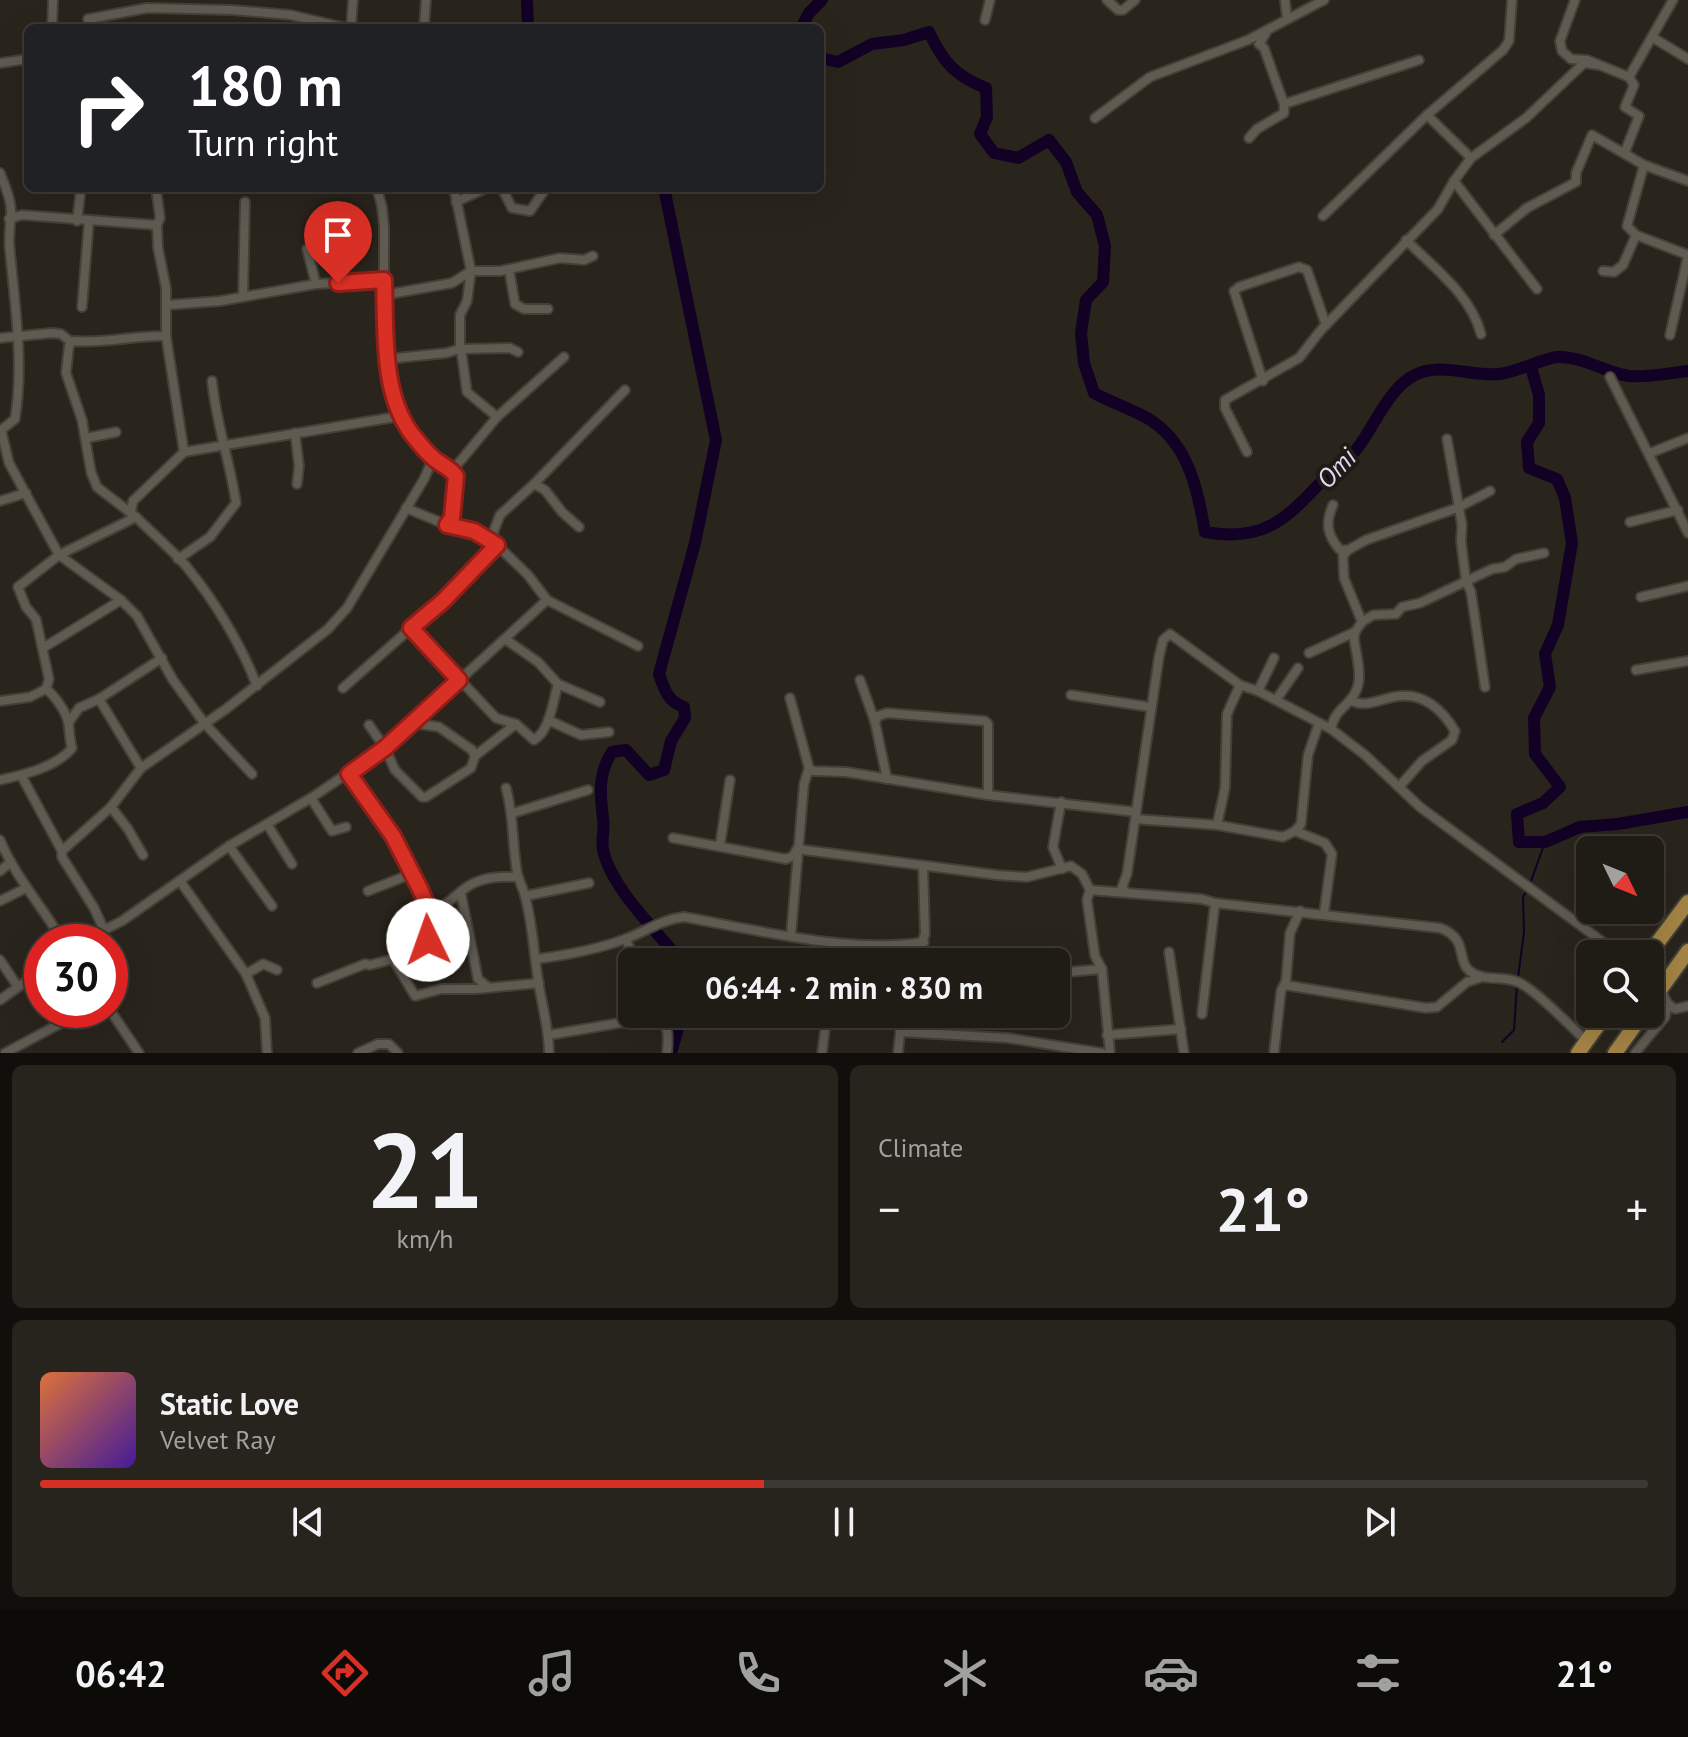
<!DOCTYPE html>
<html lang="en">
<head>
<meta charset="utf-8">
<style>
  body { margin:0; font-family:"PT Sans",sans-serif; background:#27241e; color:#f1f3f6; height:100vh; display:flex; flex-direction:column; font-size:30px; white-space:nowrap }
  * { box-sizing:border-box; margin:0 }
  p { font-size:26px; color:#a1a1a0 }
  .icon { flex:none; width:44px; height:44px; fill:none; stroke:currentColor; stroke-width:2; stroke-linecap:round; stroke-linejoin:round }
  .map { position:relative; height:1053px; overflow:hidden }
  .details { display:flex; flex-direction:column; gap:12px; padding:12px; background:#110f0c; flex:1 }
  .details>* { flex:none }
  .guide { position:absolute; left:24px; top:24px; width:800px; height:168px; border-radius:12px; box-shadow:0 8px 32px #0002,0 0 0 2px #3c3934; background:#202124; color:#fff; overflow:hidden }
  .needle { width:52px; rotate:133deg }
  .fabs { position:absolute; left:1576px; top:836px; display:grid; gap:16px }
  .fabs a { display:grid; place-items:center; width:88px; height:88px; border-radius:12px; background:#1f1b15; box-shadow:0 8px 32px #0002,0 0 0 2px #3c3934; font-size:40px }
  .speed { position:absolute; left:24px; top:924px; display:flex; gap:16px; font-size:40px; font-weight:700; text-align:center }
  .speed>* { display:grid; place-content:center; width:104px; height:104px; border-radius:50%; background:#1f1b15; box-shadow:0 8px 32px #0002,0 0 0 2px #3c3934; line-height:1 }
  .speed .limit { border:12px solid #d22; background:#fff; color:#111 }
  .pin { position:absolute; display:grid; place-items:center; width:68px; height:68px; color:#fff; margin:-82px -34px; border-radius:50% 50% 50% 0; rotate:-45deg; box-shadow:0 0 8px #0007 }
  .pin .icon { rotate:45deg }
  .me { position:absolute; width:88px; margin:-44px; rotate:357deg; stroke-linejoin:round; filter:drop-shadow(0 0 6px #0008) }
  .turn { display:flex; align-items:center; gap:28px; height:168px; padding:0 32px; font-size:36px }
  .turn .icon { width:104px; height:104px; stroke-width:2.5 }
  .turn b { display:block; font-size:56px; line-height:68px }
  .big { font-size:60px; font-weight:700; line-height:1.1 }
  .details .card { flex:1; display:flex; flex-direction:column; justify-content:center; gap:12px; min-width:0; padding:0 28px; border-radius:12px; background:#27241e }
  .details .dial { align-items:center; gap:0 }
  .dial b { font-size:104px; line-height:1 }
  .song { display:flex; align-items:center; gap:24px }
  .cover { width:96px; height:96px; border-radius:12px; background:linear-gradient(135deg,hsl(20 70% 55%),hsl(260 70% 35%)) }
  .played { height:8px; border-radius:4px; background:linear-gradient(90deg,#d93025 45%,#3c3934 45%) }
  .keys { display:flex; justify-content:space-around; direction:ltr }
  .heat { display:flex; justify-content:space-between; align-items:center; font-size:44px; direction:ltr }
  .details .tiles { flex:1; display:grid; gap:12px; grid-template-columns:1fr 1fr }
  .card:last-child { grid-column:span 2 }
  .trip { position:absolute; left:618px; top:948px; width:452px; height:80px; border-radius:12px; background:#1f1b15; box-shadow:0 8px 32px #0002,0 0 0 2px #3c3934; font-weight:700; line-height:80px; text-align:center }
  .tab-bar { display:flex; height:128px; justify-content:space-around; align-items:center; background:#0c0b08; color:#a1a1a0 }
  .tab-bar .icon { width:56px; height:56px }
  .tab-bar .current { color:#d93025 }
  .tab-bar b { font-size:36px; color:#f1f3f6 }
  .map>svg:first-child { display:block }
</style>
</head>
<body>
<div class="map">
<svg width="1688" height="1053" viewBox="0 0 1688 1053">
  <rect width="100%" height="100%" fill="#29241c"/>
  <g fill="none" stroke-linecap="round" stroke-linejoin="round">
    <g stroke="#120025" stroke-width="2">
      <path d="M1530 884 1545 842"/>
      <path d="M1518 978 1524 932 1523 897 1527 890"/>
      <path d="M1502 1042 1514 1030 1517 985"/>
    </g>
    <g stroke="#120025" stroke-width="12">
      <path d="M527 0 528 28"/>
      <path d="M801 28 809 13 822 0"/>
      <path d="M820 58 838 62 872 44 904 40 929 32C943 62 955 76 986 88L987 117 980 134 994 153 1018 158 1049 140 1066 162 1077 192 1097 215 1105 246 1103 282 1086 300 1081 333 1084 363 1094 393C1112 403 1135 410 1152 421 1189 446 1198 491 1205 532 1271 544 1291 512 1333 470 1340 463 1350 458 1356 450 1373 429 1389 387 1415 375 1440 362 1473 377 1499 374 1518 372 1544 358 1557 357 1582 356 1604 372 1628 376 1646 378 1669 373 1688 371"/>
      <path d="M664 188 716 440 695 543 659 674C664 689 668 702 684 707L685 718 671 741 664 770 649 775 626 750 612 752C598 773 600 794 603 818 605 829 601 840 603 850 611 886 650 924 674 953L676 962"/>
      <path d="M1531 367 1539 395V423L1527 442 1529 468 1557 479 1565 498 1572 543 1558 625 1545 654 1550 687 1534 718 1535 754 1560 787 1543 803 1517 814 1519 842H1545L1580 827 1618 824 1688 812"/>
      <path d="M671 1053 682 1014"/>
    </g>
    <g stroke="#444039" stroke-width="12">
      <g id="minor">
        <path d="M1107 0 1118 10H1123L1135 0"/>
        <path d="M1285 0 1287 19"/>
        <path d="M1575 0 1560 41 1562 51 1571 59 1587 60 1629 77 1673 0"/>
        <path d="M88 19 147 8 233 10 291 15 346 28"/>
        <path d="M985 20 990 0"/>
        <path d="M52 28 53 0"/>
        <path d="M351 28 353 0"/>
        <path d="M424 28 426 0"/>
        <path d="M1266 33 1259 44 1264 48 1284 104"/>
        <path d="M1652 37 1688 59"/>
        <path d="M0 63 28 59"/>
        <path d="M1427 115 1471 158"/>
        <path d="M1095 118 1150 77 1248 40 1324 0"/>
        <path d="M1249 138 1257 129 1284 113V104L1419 60"/>
        <path d="M1625 152 1639 116 1625 107 1634 85 1629 77"/>
        <path d="M0 173C5 186 12 201 11 215 10 227 8 240 10 252 15 306 24 364 15 419L1 430 9 463 59 555 18 587 26 607 36 619 49 679 46 689C54 695 66 711 68 722 70 730 69 738 72 748 57 767 23 775 0 780"/>
        <path d="M1454 181 1537 289"/>
        <path d="M377 188 382 207 384 226C385 278 378 372 402 417 413 440 431 458 452 471L497 417 564 357"/>
        <path d="M502 188 512 208 530 211 544 191"/>
        <path d="M456 202 486 188"/>
        <path d="M1525 209 1576 182V173L1592 135 1644 165 1688 181"/>
        <path d="M1323 216 1427 115 1503 50 1509 41 1512 0"/>
        <path d="M9 219 22 215 157 225 160 218 156 188"/>
        <path d="M77 221 81 188"/>
        <path d="M157 225 158 248 166 288V336C135 335 104 344 73 341L69 346 66 373 82 420 91 472 97 487 136 517 59 555 121 600 137 616 173 680 205 724 252 774"/>
        <path d="M1494 235 1527 208"/>
        <path d="M1636 235 1688 255"/>
        <path d="M1406 240C1434 268 1471 295 1481 334"/>
        <path d="M307 249 316 284"/>
        <path d="M509 269 515 304 524 309H548"/>
        <path d="M1603 271 1614 272 1623 265 1636 235 1627 226 1644 165"/>
        <path d="M384 295 452 283 471 271H500L560 258 584 260 593 256"/>
        <path d="M243 297 245 202"/>
        <path d="M168 305 220 301 316 284 384 280"/>
        <path d="M82 307 89 221"/>
        <path d="M1670 335 1688 256"/>
        <path d="M166 336 184 452 401 416"/>
        <path d="M0 338 52 333 61 334 71 342"/>
        <path d="M387 359 446 353 460 349V315L467 301 471 271 454 188"/>
        <path d="M1610 377 1688 533"/>
        <path d="M1263 381 1234 291 1239 287 1299 267 1307 270 1326 325"/>
        <path d="M625 390 534 484 500 515 493 533 497 545 528 575 547 600 638 646"/>
        <path d="M497 417 467 392 461 349 510 348 518 352"/>
        <path d="M295 433 299 466 297 484"/>
        <path d="M87 438 116 432"/>
        <path d="M1447 439 1462 525 1461 541 1466 581 1471 592 1485 687"/>
        <path d="M1247 452 1225 408V400L1299 358 1321 330 1438 209 1454 181 1471 158 1526 118 1584 63 1599 65"/>
        <path d="M1650 453 1688 438"/>
        <path d="M452 471 456 476 452 518 447 525 474 531 497 545 443 601 411 628 496 718 516 724 534 740C550 731 553 701 558 684L538 662 505 639"/>
        <path d="M534 484 545 490 562 512 579 527"/>
        <path d="M0 501 26 493"/>
        <path d="M406 508 447 525"/>
        <path d="M131 512 133 501 184 452"/>
        <path d="M136 517C152 533 171 549 186 566 214 600 241 644 257 686"/>
        <path d="M1630 522 1678 510"/>
        <path d="M1348 550 1366 540 1457 508 1490 491"/>
        <path d="M178 559 210 537 236 503C230 462 216 423 212 381"/>
        <path d="M1641 597 1688 586"/>
        <path d="M1362 622 1373 615 1396 614 1402 607 1420 603 1492 569 1505 567 1516 559 1544 553"/>
        <path d="M43 648 121 600"/>
        <path d="M1309 653 1355 632"/>
        <path d="M1636 670 1688 661"/>
        <path d="M860 680 875 722"/>
        <path d="M558 684 600 702"/>
        <path d="M343 688 411 628"/>
        <path d="M1258 691 1274 658"/>
        <path d="M1071 695 1150 707"/>
        <path d="M790 698 809 768 813 771 846 772 988 795 1136 812"/>
        <path d="M99 699 141 768"/>
        <path d="M1276 700 1298 668"/>
        <path d="M1350 700C1367 709 1381 698 1399 696 1425 693 1443 711 1455 731L1452 740 1422 761 1399 787"/>
        <path d="M0 701 30 697 46 689"/>
        <path d="M548 720 581 735 609 732"/>
        <path d="M69 722 79 708 99 699 162 658"/>
        <path d="M369 725 385 748 395 770 422 797H426L471 768 475 756 472 750 439 727 413 723"/>
        <path d="M1331 729C1335 708 1348 708 1356 691 1363 677 1356 654 1354 638L1355 632 1362 622 1344 578 1343 556 1348 550H1340C1327 535 1325 523 1333 505"/>
        <path d="M475 756 516 724"/>
        <path d="M349 774 393 836 419 887 430 911V938L393 959 415 996 441 989H476L539 983"/>
        <path d="M21 775 62 851V857L94 908 104 930 80 942"/>
        <path d="M887 779 875 722 878 716 887 713 985 721 988 724V795"/>
        <path d="M506 788C514 816 512 843 517 872 519 881 523 888 525 896 533 925 534 956 539 986 543 1009 549 1030 549 1053"/>
        <path d="M311 798 332 831 346 827"/>
        <path d="M1061 802 1053 847 1062 869"/>
        <path d="M111 807 128 829 143 855"/>
        <path d="M513 813 588 790"/>
        <path d="M1135 819 1217 825 1283 837 1295 831 1301 824 1308 755 1319 723"/>
        <path d="M267 824 292 864"/>
        <path d="M1217 825 1225 788 1227 714 1240 685"/>
        <path d="M1295 831 1325 843 1332 854 1324 913"/>
        <path d="M673 838 786 859 793 856 797 849 997 875 1027 877 1071 866 1082 874 1090 890 1087 900 1095 956 1102 969 1110 1053"/>
        <path d="M0 840C15 877 43 907 63 942"/>
        <path d="M720 845 730 780"/>
        <path d="M229 846 272 906"/>
        <path d="M62 851 111 807 141 768 226 709 328 629 347 608 424 479 433 459"/>
        <path d="M0 871 11 862"/>
        <path d="M180 881 246 974 265 1018 267 1053"/>
        <path d="M1090 890 1202 899 1215 903 1440 928C1470 939 1455 961 1471 972 1485 982 1505 975 1520 983 1536 991 1572 1027 1586 1041"/>
        <path d="M368 891 411 874"/>
        <path d="M1125 891 1121 890 1127 874 1159 657 1163 640 1170 634 1240 685 1258 691 1331 729 1365 755 1420 807 1619 954"/>
        <path d="M461 894 478 979 488 987"/>
        <path d="M525 896 589 883"/>
        <path d="M0 901 26 888"/>
        <path d="M430 911C450 904 451 898 467 887 481 877 502 876 518 877"/>
        <path d="M104 930 122 921 229 846 311 798 385 748 547 600"/>
        <path d="M791 935 804 784 809 768"/>
        <path d="M626 939 635 962"/>
        <path d="M1169 952 1184 1053"/>
        <path d="M537 959C567 955 596 950 625 939 645 932 662 919 684 917 756 930 853 954 924 942"/>
        <path d="M0 960 18 987"/>
        <path d="M915 962 925 934 923 867"/>
        <path d="M1650 972 1667 980"/>
        <path d="M1056 973 1102 969"/>
        <path d="M246 974 263 964 277 970"/>
        <path d="M34 976 42 987"/>
        <path d="M317 983 365 964 370 965 393 959"/>
        <path d="M1285 985 1426 1008 1437 1007 1467 982 1482 977"/>
        <path d="M1660 989 1668 1004 1675 1009 1688 1006"/>
        <path d="M0 1000 42 970"/>
        <path d="M110 1010 139 1053"/>
        <path d="M657 1014C670 1024 668 1038 667 1053"/>
        <path d="M788 1014 818 1018 826 1022 822 1053"/>
        <path d="M1202 1014 1215 903"/>
        <path d="M901 1032 1008 1038 1102 1053"/>
        <path d="M549 1035 625 1022 652 1014"/>
        <path d="M1107 1035 1181 1029"/>
        <path d="M5 1053 65 1021 57 1010"/>
        <path d="M358 1053 378 1044H389L398 1053"/>
        <path d="M898 1053 902 1014"/>
        <path d="M1274 1053 1281 991 1286 981 1290 933 1300 911"/>
        <path d="M1635 1053 1665 1017 1668 1004"/>
      </g>
    </g>
    <g stroke="#444039" stroke-width="18">
      <g id="trunk">
        <path d="M1649 954 1688 902"/>
        <path d="M1650 1004 1688 951"/>
        <path d="M1578 1053 1606 1014"/>
        <path d="M1615 1053 1643 1014"/>
      </g>
    </g>
    <use href="#minor" stroke="#605b51" stroke-width="8"/>
    <use href="#trunk" stroke="#a48445" stroke-width="14"/>
  </g>
  <g fill="none" stroke-linecap="round" stroke-linejoin="round">
    <g stroke="#8d1f18" stroke-width="20">
      <path id="route" d="M338 283 384 280C386 330 381 391 411 433 418 442 428 455 437 461 444 466 451 469 456 476L452 518 447 525 474 531 497 545 443 601 411 628 459 680 385 748 349 774 393 836 419 887 430 911V938L428 940"/>
    </g>
    <use href="#route" stroke="#d93025" stroke-width="14"/>
  </g>
  <g text-anchor="middle" dominant-baseline="central" stroke-width="8" stroke-linejoin="round" paint-order="stroke">
    <g font-size="26" font-style="italic" fill="#e3d6fb" stroke="#1f1b13">
      <text transform="translate(1336 468) rotate(-46)">Omi</text>
    </g>
  </g>
</svg>
<div class="fabs">
<a><svg class="needle" viewBox="-14 -14 28 28"><path d="M0-13l5 13h-10z" fill="#e53935"/><path d="M0 13l5-13h-10z" fill="#a1a1a0"/></svg></a>
<a><svg class="icon" aria-label="search" viewBox="0 0 24 24"><circle cx="10" cy="10" r="6"/><path d="M15 15l6 6"/></svg></a>
</div>
<div class="speed"><div class="limit">30</div></div>
<div class="pin" style="left:338px;top:283px;background:#d93025"><svg class="icon" aria-label="arrive" viewBox="0 0 24 24"><path d="M6 21V4h12l-3 4 3 4H6"/></svg></div>
<svg class="me" style="left:428px;top:940px" viewBox="-20 -20 40 40"><circle r="19" fill="#fff"/><path d="M0-13L10 11 0 6-10 11z" fill="#d93025"/></svg>
<div class="trip">06:44 · 2 min · 830 m</div>
<div class="guide">
<div class="turn"><svg class="icon" aria-label="right" viewBox="0 0 24 24"><path d="M7 20v-9h11M14 6l5 5-5 5"/></svg><div><b>180 m</b>Turn right</div></div>
</div>
</div>
<section class="details">
<div class="tiles">
<div class="card dial"><b>21</b><p>km/h</p></div>
<div class="card"><p>Climate</p>
<div class="heat"><a>−</a><b class="big">21°</b><a>+</a></div>
</div>
<div class="card">
<div class="song"><i class="cover"></i><div><b>Static Love</b><p>Velvet Ray</p></div></div>
<div class="played"></div>
<div class="keys"><svg class="icon" aria-label="previous" viewBox="0 0 24 24"><path d="M18 5L8 12l10 7zM5 5v14"/></svg><svg class="icon" aria-label="pause" viewBox="0 0 24 24"><path d="M8 5v14M16 5v14"/></svg><svg class="icon" aria-label="next" viewBox="0 0 24 24"><path d="M6 5l10 7-10 7zM19 5v14"/></svg></div>
</div>
</div>
</section>
<nav class="tab-bar">
<b>06:42</b>
<svg class="icon current" aria-label="directions" viewBox="0 0 24 24"><path d="M12 3l9 9-9 9-9-9zM9 14v-3h6M13 9l2 2-2 2"/></svg>
<svg class="icon" aria-label="music" viewBox="0 0 24 24"><path d="M9 18V5l10-2v13"/><circle cx="6" cy="18" r="3"/><circle cx="16" cy="16" r="3"/></svg>
<svg class="icon" aria-label="phone" viewBox="0 0 24 24"><path d="M5 4h4l2 5-3 2q2 4 5 5l2-3 5 2v4C11 20 4 13 5 4z"/></svg>
<svg class="icon" aria-label="climate" viewBox="0 0 24 24"><path d="M12 3v18M4 7l16 10M4 17L20 7"/></svg>
<svg class="icon" aria-label="car" viewBox="0 0 24 24"><path d="M5 17H2v-5l4-1 3-4h7l3 4 3 1v5h-3M9 17h6M6 11h13"/><circle cx="7" cy="17" r="2"/><circle cx="17" cy="17" r="2"/></svg>
<svg class="icon" aria-label="filters" viewBox="0 0 24 24"><path d="M4 7h16M4 17h16"/><circle cx="9" cy="7" r="2"/><circle cx="15" cy="17" r="2"/></svg>
<b>21°</b>
</nav>
</body>
</html>
